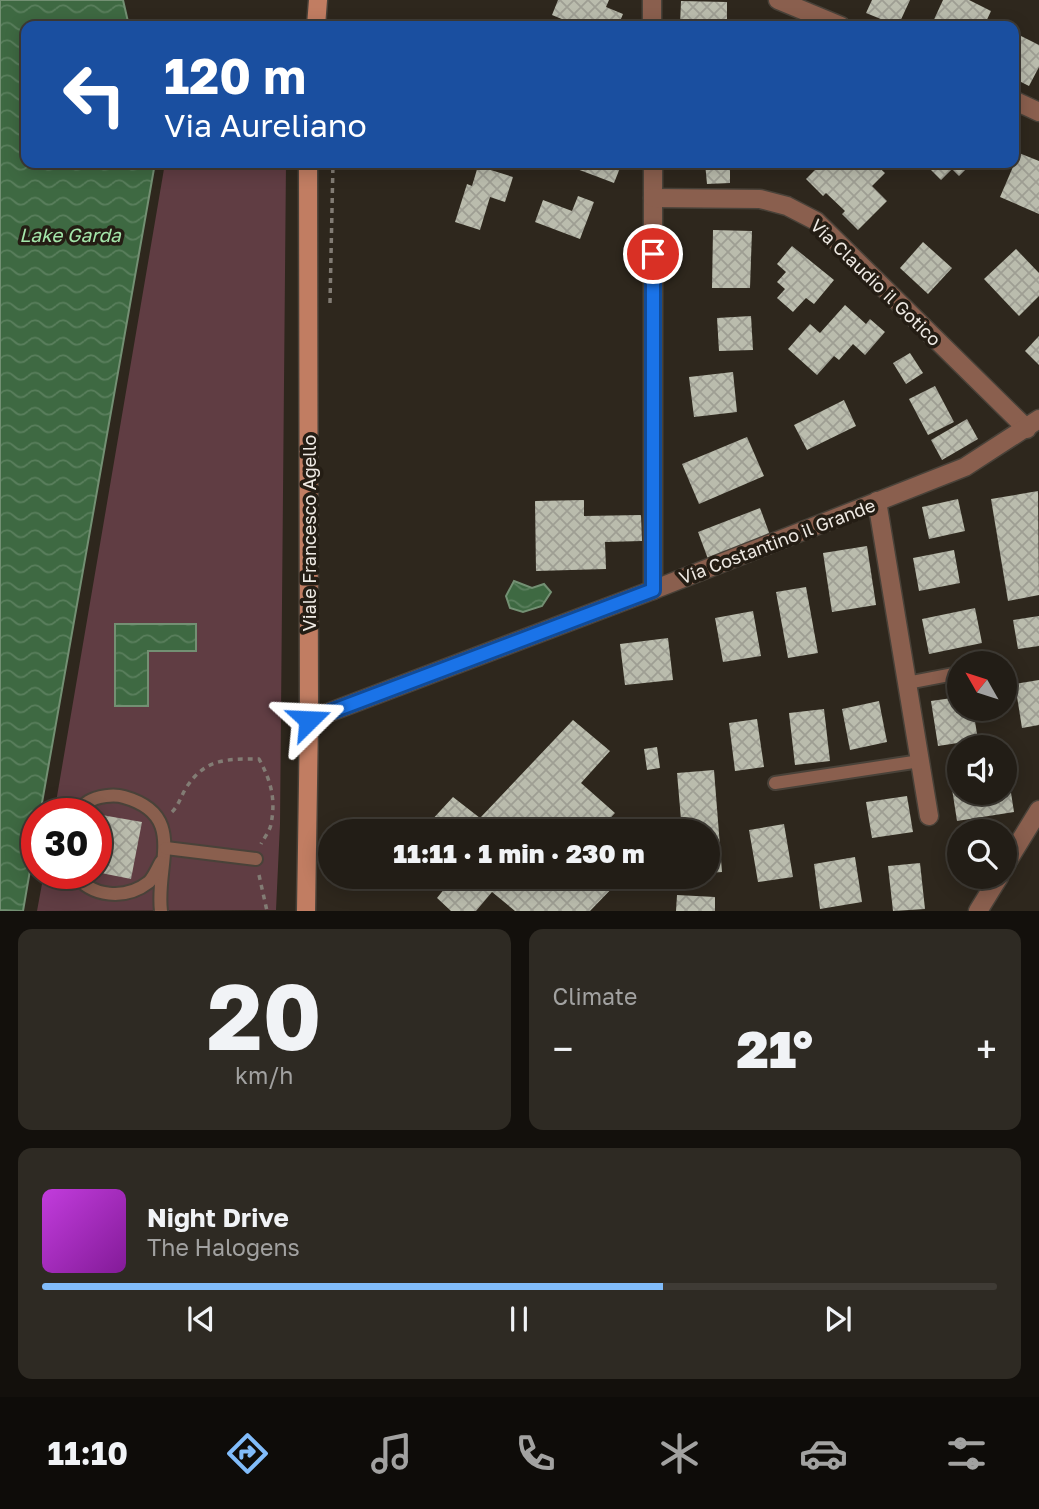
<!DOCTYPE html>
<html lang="en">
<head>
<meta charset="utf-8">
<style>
  body { margin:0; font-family:"Golos Text",sans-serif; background:#2e2a23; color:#f1f3f6; height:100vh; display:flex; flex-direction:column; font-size:26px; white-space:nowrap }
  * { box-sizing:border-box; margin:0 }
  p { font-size:23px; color:#a2a2a1 }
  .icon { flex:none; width:38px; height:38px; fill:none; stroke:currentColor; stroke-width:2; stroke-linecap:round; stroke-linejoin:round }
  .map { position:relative; height:911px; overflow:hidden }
  .sheet { display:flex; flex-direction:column; gap:18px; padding:18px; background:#13100c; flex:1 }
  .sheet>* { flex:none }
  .banner { position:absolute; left:21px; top:21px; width:998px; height:147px; border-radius:14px; box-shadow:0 4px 18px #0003,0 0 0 2px #3f3b35; background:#1a4fa0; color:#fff; overflow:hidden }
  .needle { width:46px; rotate:309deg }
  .controls { position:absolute; left:947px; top:651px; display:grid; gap:14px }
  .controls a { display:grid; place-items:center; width:70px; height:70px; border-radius:50%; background:#221d16; box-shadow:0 4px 18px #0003,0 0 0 2px #3f3b35; font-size:35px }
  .speed { position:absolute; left:21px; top:798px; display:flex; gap:14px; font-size:35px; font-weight:700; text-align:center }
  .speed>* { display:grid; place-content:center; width:91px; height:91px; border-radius:50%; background:#221d16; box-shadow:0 4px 18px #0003,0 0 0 2px #3f3b35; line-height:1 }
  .speed .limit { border:10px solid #d22; background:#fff; color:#111 }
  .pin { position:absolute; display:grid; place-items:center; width:60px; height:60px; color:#fff; margin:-30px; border:4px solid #fff; border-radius:50%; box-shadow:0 2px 7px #0007 }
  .me { position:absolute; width:77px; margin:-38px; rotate:69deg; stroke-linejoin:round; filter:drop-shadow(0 0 5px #0008) }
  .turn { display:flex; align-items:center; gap:24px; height:147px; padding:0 28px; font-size:32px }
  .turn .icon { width:91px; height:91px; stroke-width:2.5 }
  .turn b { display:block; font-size:49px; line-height:60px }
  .big { font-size:52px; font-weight:800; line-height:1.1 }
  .sheet .widget { flex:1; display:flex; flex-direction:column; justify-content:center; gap:10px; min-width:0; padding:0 24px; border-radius:14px; background:#2e2a23 }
  .sheet .dial { align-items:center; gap:0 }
  .dial b { font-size:91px; line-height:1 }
  .song { display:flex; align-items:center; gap:21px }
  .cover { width:84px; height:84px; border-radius:10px; background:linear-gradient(135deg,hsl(290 70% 55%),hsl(290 70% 35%)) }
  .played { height:7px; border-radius:4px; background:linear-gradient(90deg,#81bcfa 65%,#3f3b35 65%) }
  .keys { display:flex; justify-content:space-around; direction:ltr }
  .heat { display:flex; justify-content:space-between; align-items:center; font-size:38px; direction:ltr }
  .sheet .tiles { flex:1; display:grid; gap:18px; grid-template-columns:1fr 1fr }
  .widget:last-child { grid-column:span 2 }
  .trip { position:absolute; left:318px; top:819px; width:402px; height:70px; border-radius:35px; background:#221d16; box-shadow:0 4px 18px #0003,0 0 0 2px #3f3b35; font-weight:800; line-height:70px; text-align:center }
  .menu { display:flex; height:112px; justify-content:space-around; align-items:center; background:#0e0c09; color:#a2a2a1 }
  .menu .icon { width:49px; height:49px }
  .menu .on { color:#81bcfa }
  .menu b { font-size:32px; color:#f1f3f6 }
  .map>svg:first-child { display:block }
</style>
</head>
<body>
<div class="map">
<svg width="1039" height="911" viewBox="0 0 1039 911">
  <defs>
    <pattern id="water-waves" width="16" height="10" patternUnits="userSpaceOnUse" patternTransform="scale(1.75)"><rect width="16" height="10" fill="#3e6942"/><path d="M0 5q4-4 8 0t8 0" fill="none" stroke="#5a7f5d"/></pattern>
    <pattern id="building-cross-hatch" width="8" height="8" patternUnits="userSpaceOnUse" patternTransform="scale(1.75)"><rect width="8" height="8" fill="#babcad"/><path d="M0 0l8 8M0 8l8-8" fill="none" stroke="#9e9e93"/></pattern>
  </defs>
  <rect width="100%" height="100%" fill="#2e271d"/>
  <path fill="#603d43" d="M165 163H286L280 824 276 910 37 911 44 873H96V814H54Z"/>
  <g fill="url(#water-waves)" stroke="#739073" stroke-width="2">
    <path d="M0 0H123L129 26H26V163H155L40 814H37V830L23 911 0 910Z"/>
    <path d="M514 581 532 588 544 584 551 592 542 606 523 612 510 608 506 596Z"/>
    <path d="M115 624H196V651H148V706H115Z"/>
  </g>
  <g fill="url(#building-cross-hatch)">
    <path d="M558 0H609L606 7 623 14 618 26H567L569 22 552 15Z"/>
    <path d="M872 0H910L898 26 866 13Z"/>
    <path d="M943 0H969L991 11 984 26H931Z"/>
    <path d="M681 1 727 2V26H680Z"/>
    <path d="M1013 32 1039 45V67L1029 86 1013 78Z"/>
    <path d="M1019 153 1039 161V214L1000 197Z"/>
    <path d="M561 163H622L614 183Z"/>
    <path d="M705 163H767V167L730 169V183L707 184Z"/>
    <path d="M822 163H874L885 173 872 186 887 201 858 230 842 214 845 211 826 193 823 196 806 179Z"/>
    <path d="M924 163H972L959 176 952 169 941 180Z"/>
    <path d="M478 166 513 177 505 202 490 197 480 230 455 222 467 184 472 186Z"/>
    <path d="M578 196 594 202 580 239 535 222 543 200 572 211Z"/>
    <path d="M713 230 752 231 750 288H712Z"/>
    <path d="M923 242 952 268 928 294 900 268Z"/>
    <path d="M792 246 834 280 814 304 806 298 793 312 777 298 785 289 777 282 786 272 777 264Z"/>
    <path d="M1016 249 1039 273V296L1019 316 984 279Z"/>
    <path d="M845 305 866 324 870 319 885 332 865 355 853 344 839 360 834 356 817 375 788 349 810 324 820 333Z"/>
    <path d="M751 316 753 350 719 351 717 318Z"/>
    <path d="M1039 336V365L1025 351Z"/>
    <path d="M910 353 923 373 906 384 893 363Z"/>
    <path d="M733 372 737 412 694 417 689 377Z"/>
    <path d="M935 386 954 422 928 435 909 399Z"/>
    <path d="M844 400 856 426 807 450 794 425Z"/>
    <path d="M967 419 978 439 942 460 931 440Z"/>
    <path d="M747 437 764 476 699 504 682 464Z"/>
    <path d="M1038 491 1039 595 1008 601 991 499Z"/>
    <path d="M958 499 965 531 929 539 922 507Z"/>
    <path d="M584 500V516L641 515 642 541 605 542 606 569 536 571 535 501Z"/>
    <path d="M760 508 770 535 708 559 698 532Z"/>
    <path d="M867 546 876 605 832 612 823 553Z"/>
    <path d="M954 550 960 583 919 591 913 558Z"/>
    <path d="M806 587 818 653 788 658 776 592Z"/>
    <path d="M975 608 982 643 929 654 922 619Z"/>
    <path d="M753 611 761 656 723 662 715 618Z"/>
    <path d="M1039 616V646L1018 649 1013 620Z"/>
    <path d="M668 638 673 680 625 685 620 644Z"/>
    <path d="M1039 680V725L1022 728 1015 684Z"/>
    <path d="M959 697V709H973L978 740 938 746 931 701Z"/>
    <path d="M879 701 887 742 850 750 842 709Z"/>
    <path d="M824 709 830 761 795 765 789 713Z"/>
    <path d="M757 719 764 767 735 771 729 723Z"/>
    <path d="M573 720 610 751 581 783 615 813 598 831H439L430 822 453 797 480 818Z"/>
    <path d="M657 747 660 768 647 770 644 749Z"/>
    <path d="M1007 767 1014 812 957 821 950 776 959 775V793H1004V768Z"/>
    <path d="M714 770 722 872 709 873V831H682L677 773Z"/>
    <path d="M907 796 913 832 872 838 866 802Z"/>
    <path d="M96 814 142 822 131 879 96 872Z"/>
    <path d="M784 824 793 877 758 882 749 830Z"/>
    <path d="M855 857 862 902 820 909 814 864Z"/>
    <path d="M920 863 925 909 893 911 888 866Z"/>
    <path d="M442 877H614L619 881 590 911H515L492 892 476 911H451L437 898 449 883Z"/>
    <path d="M677 895 715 897V911H676Z"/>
  </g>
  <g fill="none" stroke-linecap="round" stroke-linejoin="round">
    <g stroke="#494239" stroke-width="16">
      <g id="lane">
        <path d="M907 683 959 673"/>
        <path d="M775 783 920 761"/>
        <path d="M77 814C80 810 84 804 88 802 97 796 114 794 124 797 188 815 155 865 161 911"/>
        <path d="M166 848 256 859"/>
        <path d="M74 873C91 898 126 900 149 882 154 877 157 869 161 862"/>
      </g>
    </g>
    <g stroke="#494239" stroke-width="21">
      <g id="street">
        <path d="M652 0V26"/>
        <path d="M778 0 841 26"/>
        <path d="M1013 100 1039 112"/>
        <path d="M653 163V590"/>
        <path d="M653 198 760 199 787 206 816 221 1027 429"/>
        <path d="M877 501 929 816"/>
        <path d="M309 720 653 590 965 467 1039 419"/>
        <path d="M1004 867 1039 810"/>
        <path d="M978 911 999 877"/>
      </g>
    </g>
    <g stroke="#494239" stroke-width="21">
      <g id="secondary">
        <path d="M316 26 318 0"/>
        <path d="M306 911 309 720 308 163"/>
      </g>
    </g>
    <g stroke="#827c74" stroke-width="3.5" stroke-dasharray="5 5" stroke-linecap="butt">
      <path d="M330 303 333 163"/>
      <path d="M172 812C179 805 181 796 186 788 205 758 227 759 259 759 271 781 276 799 271 824 270 831 264 838 261 844"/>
      <path d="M259 875 267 911"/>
    </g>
    <use href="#lane" stroke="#8a5f4e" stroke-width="12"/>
    <use href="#street" stroke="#8a5f4e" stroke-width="18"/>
    <use href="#secondary" stroke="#c17d62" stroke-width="18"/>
  </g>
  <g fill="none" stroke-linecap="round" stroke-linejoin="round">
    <g stroke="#114b97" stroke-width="18">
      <path id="route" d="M309 720 653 590V254"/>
    </g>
    <use href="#route" stroke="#1a73e8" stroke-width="12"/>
  </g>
  <g text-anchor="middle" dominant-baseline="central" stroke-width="7" stroke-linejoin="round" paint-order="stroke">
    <g font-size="18" fill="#efeae4" stroke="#241d14">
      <text transform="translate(876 282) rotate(44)">Via Claudio il Gotico</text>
      <text transform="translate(309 533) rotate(-90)">Viale Francesco Agello</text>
      <text transform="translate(777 541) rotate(-21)">Via Costantino il Grande</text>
    </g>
    <g font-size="19" font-style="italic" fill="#a5e8ab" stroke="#241d14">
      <text x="70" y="234">Lake Garda</text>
    </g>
  </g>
</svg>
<div class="controls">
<a><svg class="needle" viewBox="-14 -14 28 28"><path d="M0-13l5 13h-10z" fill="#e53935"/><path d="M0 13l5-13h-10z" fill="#a2a2a1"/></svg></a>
<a><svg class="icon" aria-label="sound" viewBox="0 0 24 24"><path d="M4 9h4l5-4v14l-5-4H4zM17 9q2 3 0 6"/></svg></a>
<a><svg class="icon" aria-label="search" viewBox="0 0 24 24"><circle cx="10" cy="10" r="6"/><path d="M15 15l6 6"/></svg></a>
</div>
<div class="speed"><div class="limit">30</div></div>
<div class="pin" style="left:653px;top:254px;background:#d93025"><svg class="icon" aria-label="arrive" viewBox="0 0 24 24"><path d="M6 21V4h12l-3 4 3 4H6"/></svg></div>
<svg class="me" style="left:309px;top:720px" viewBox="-20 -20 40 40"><path d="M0-17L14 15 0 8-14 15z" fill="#1a73e8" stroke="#fff" stroke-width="4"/></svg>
<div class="trip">11:11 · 1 min · 230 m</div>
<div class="banner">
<div class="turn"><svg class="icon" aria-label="left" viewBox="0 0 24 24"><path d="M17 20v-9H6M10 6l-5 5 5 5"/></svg><div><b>120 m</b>Via Aureliano</div></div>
</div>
</div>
<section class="sheet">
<div class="tiles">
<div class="widget dial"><b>20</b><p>km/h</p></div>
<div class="widget"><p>Climate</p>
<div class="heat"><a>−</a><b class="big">21°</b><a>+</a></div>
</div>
<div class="widget">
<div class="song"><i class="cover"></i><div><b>Night Drive</b><p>The Halogens</p></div></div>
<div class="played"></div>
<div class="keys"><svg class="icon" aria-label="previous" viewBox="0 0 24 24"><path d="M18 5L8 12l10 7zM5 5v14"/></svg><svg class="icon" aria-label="pause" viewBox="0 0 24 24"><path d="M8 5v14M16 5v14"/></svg><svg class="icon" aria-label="next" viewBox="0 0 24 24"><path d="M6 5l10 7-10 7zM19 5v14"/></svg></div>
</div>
</div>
</section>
<nav class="menu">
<b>11:10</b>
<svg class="icon on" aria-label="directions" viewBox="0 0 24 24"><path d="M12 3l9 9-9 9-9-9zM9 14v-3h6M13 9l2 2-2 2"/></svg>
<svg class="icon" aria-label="music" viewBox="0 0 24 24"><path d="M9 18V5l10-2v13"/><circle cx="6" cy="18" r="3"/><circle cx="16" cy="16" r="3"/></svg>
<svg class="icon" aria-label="phone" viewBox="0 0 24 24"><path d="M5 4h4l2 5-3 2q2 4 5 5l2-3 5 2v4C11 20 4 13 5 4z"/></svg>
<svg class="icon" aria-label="climate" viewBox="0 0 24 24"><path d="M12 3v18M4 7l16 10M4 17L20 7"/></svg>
<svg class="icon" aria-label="car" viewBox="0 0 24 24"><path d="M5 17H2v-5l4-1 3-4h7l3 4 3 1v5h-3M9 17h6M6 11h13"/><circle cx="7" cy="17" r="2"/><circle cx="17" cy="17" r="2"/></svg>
<svg class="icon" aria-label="filters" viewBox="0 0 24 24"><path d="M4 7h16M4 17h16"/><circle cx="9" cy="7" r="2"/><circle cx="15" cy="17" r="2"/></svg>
</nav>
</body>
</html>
